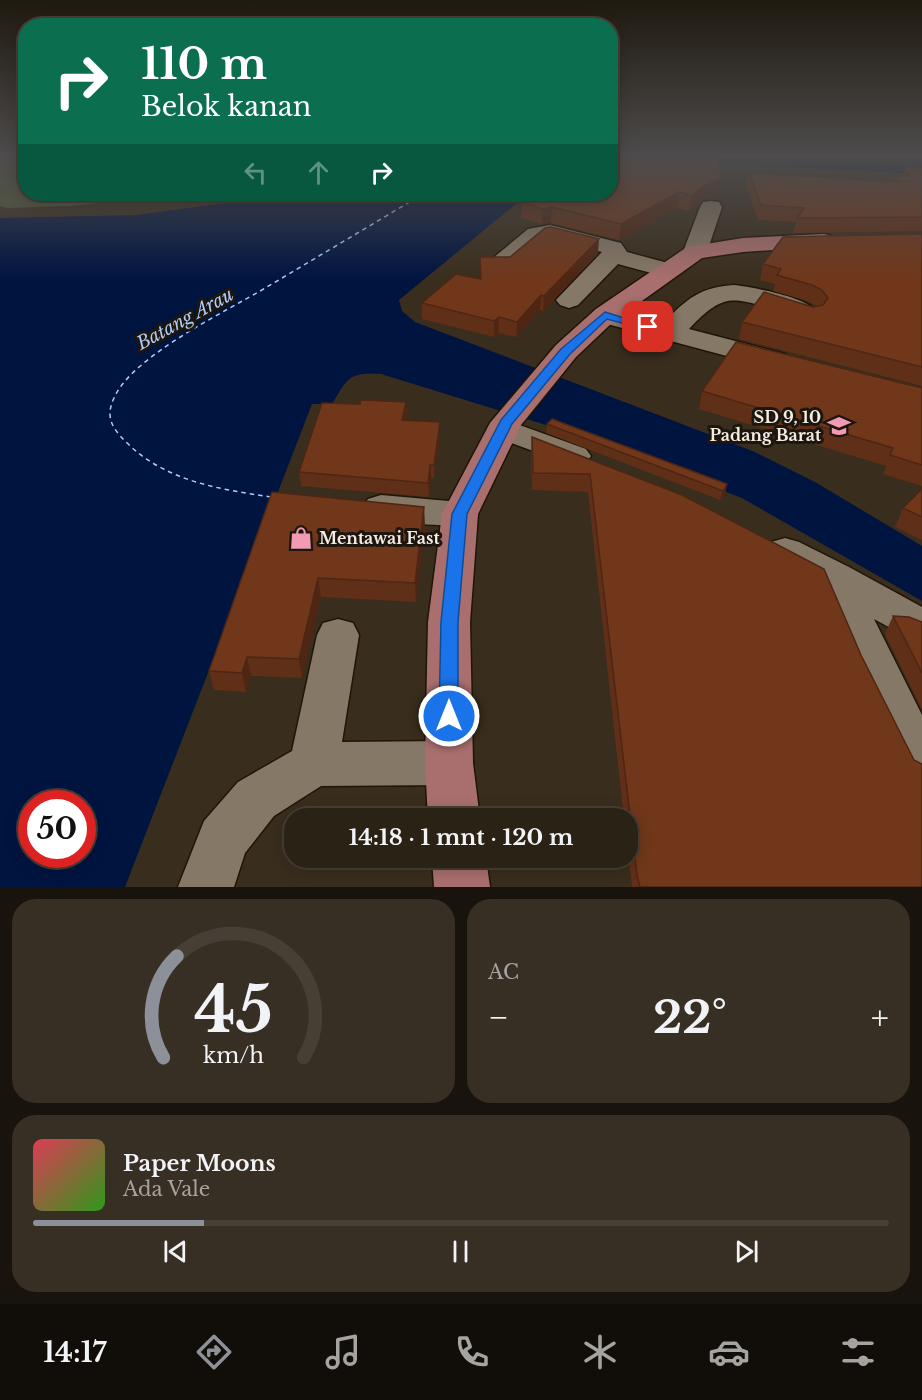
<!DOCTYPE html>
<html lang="id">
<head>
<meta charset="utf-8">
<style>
  body { margin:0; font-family:"Libre Baskerville",serif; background:#372f23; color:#f1f3f6; height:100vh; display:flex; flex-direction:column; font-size:22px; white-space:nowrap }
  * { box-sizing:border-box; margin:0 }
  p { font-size:20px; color:#a6a4a1 }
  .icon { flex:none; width:33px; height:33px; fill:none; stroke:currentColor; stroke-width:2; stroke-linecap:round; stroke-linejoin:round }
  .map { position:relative; height:887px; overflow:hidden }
  .sheet { display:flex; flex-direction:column; gap:12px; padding:12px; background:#18130c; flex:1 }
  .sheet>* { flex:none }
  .hud { position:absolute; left:18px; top:18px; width:600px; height:183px; border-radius:24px; box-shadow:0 3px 15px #0003,0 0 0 2px #473f35; background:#0b6e4f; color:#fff; overflow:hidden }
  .speed { position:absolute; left:18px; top:790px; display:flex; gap:12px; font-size:30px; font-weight:700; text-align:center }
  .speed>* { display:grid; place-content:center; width:78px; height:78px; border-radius:50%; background:#2b2216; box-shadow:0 3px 15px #0003,0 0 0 2px #473f35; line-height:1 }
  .speed .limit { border:9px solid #d22; background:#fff; color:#111 }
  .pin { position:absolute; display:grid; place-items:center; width:51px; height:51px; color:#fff; margin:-26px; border-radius:12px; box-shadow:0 3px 9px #0006 }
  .me { position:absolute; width:66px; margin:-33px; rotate:0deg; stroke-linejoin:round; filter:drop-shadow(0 0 4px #0008) }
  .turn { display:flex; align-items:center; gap:21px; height:126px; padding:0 24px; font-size:27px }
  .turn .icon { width:78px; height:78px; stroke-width:2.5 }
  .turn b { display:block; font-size:42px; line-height:51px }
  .lanes { display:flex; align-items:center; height:57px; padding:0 24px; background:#0003; justify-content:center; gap:30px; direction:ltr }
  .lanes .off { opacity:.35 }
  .big { font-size:45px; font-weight:800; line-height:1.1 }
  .sheet .tile { flex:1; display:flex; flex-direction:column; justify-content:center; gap:9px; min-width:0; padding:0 21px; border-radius:24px; background:#372f23 }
  .sheet .dial { align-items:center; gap:0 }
  .dial svg { height:156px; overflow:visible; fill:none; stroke:#473f35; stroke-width:7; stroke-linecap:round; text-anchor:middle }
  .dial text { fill:#f1f3f6; stroke:none }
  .song { display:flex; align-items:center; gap:18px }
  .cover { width:72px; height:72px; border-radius:9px; background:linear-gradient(135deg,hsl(350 70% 55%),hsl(110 70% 35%)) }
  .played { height:6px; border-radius:3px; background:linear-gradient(90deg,#8c9099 20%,#473f35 20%) }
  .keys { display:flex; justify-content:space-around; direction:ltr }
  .heat { display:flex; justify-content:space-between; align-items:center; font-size:33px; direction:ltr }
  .sheet .tiles { flex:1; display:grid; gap:12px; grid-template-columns:1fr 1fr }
  .tile:last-child { grid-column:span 2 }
  .trip { position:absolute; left:284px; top:808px; width:354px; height:60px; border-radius:24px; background:#2b2216; box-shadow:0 3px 15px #0003,0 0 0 2px #473f35; font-weight:800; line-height:60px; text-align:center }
  .tabs { display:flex; height:96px; justify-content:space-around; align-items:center; background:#110e09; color:#a6a4a1 }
  .tabs .icon { width:42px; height:42px }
  .tabs .active { color:#8c9099 }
  .tabs b { font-size:27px; color:#f1f3f6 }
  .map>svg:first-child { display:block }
</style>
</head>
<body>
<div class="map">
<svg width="922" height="887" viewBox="0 0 922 887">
  <rect width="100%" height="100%" fill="#392d1d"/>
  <path fill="#515d37" d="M0 156H25L26 194H129L119 201 69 206 7 208 0 206Z"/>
  <g fill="#001440" fill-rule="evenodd">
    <path d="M611 156H922V174L723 164 611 163Z"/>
    <path d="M296 194H528L399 300 402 311 415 322 755 452 815 482 922 546V601L742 498 572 433 381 374C348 372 348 378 332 404H312L125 887H0V218L135 215ZM32 804H82V855H32Z"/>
  </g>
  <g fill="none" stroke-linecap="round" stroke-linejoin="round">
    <path stroke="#afcdfb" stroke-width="1.5" stroke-dasharray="4.5 4" stroke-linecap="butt" d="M271 497C218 489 165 481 126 442 112 428 105 417 114 398 132 356 227 311 267 287 319 256 371 225 423 194"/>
    <g stroke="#201506" stroke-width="3">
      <g id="minor">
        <path d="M711 201 719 202 722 207 707 252 703 257 695 259 687 257 683 252 700 207 703 202Z"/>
        <path d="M550 225 621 243 627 252 675 265 678 270 675 275 666 277 618 264 578 305 569 308 560 305 556 300 602 252 550 239 543 240C528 252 511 273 491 268L487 263 528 229Z"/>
        <path d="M734 285C752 287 806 297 816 311L812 317C801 320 792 316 781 312 734 297 724 291 689 329L785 354 789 360 785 366 775 369 596 321 592 315 596 309 605 307 664 322C687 299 700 287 734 285Z"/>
        <path d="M503 419 586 449 591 456 586 463 574 466 492 436 487 429 492 422Z"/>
        <path d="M381 495 460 502 473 505 478 514 473 523C449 529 393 522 368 515L363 507 368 499Z"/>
        <path d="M785 538 799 542 849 567 922 607V642L907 637 874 619 922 715V784L905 777 855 673 820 588 771 560 766 551 771 542Z"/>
        <path d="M338 619 353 623 359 635 342 742 449 741 466 748 473 763 466 778 449 785 321 786 274 816 245 853 234 887H178L204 821 238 782 292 751 317 635 323 623Z"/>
      </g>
    </g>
    <g stroke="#201506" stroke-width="3">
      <g id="major">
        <path d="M824 234 832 236 835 241 832 246 743 252 702 258 614 321 576 357 521 425 478 514 470 622 473 763 480 819H428L425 763 428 622 442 514 490 423 556 345 596 309 687 247 743 238Z"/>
        <path d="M432 858H486L490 887H434Z"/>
      </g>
    </g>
    <use href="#minor" fill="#867866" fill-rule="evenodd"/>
    <use href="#major" fill="#a96f6e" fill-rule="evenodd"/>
  </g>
  <g fill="#602f17">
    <path d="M905 168 922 169V231L793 233 796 222 758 220 746 187 749 173 891 182 893 176H903Z"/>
    <path d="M722 179 719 194 703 200 689 211 677 208 619 240 551 223 541 224 521 218 522 202Z"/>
    <path d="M922 234V386L739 339 742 322 817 306 807 301 773 291 775 284 760 280 763 264Z"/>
    <path d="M598 253 543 311 540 310 516 337 498 333 494 337 422 319V303L480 278V257H510Z"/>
    <path d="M922 388V486L883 474 886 466 699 409 702 391Z"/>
    <path d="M406 402 407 415 406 420 440 435 434 478H431L429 497 301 486 299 472 360 404Z"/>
    <path d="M547 424 727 484 725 494 720 500 546 433Z"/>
    <path d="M532 437 682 495 922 887H632L627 842V819H624L588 492 532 490 531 454Z"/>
    <path d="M922 489V540L895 527 903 508Z"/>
    <path d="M272 492 425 525 416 602 321 597 302 678 251 676 246 692 214 690 209 671Z"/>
    <path d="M893 616 922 622V710L885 634Z"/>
  </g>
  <g fill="#4e2613">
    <path d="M722 179 719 194 703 200 689 211 692 196 705 185Z"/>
    <path d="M679 192 677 208 619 240 621 224Z"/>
    <path d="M552 207 551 223 541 224 542 209Z"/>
    <path d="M599 239 598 253 543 311 544 296Z"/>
    <path d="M541 295 540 310 516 337 517 322Z"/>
    <path d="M499 317 498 333 494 337V321Z"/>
    <path d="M406 402 407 415 403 433 402 420Z"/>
    <path d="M440 422V435L434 478V465Z"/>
    <path d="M430 465 431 478 429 497 428 483Z"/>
    <path d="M727 484 725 494 720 500 723 491Z"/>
    <path d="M424 507 425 525 416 602 415 583Z"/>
    <path d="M318 578 321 597 302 678 299 659Z"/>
    <path d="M247 657 251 676 246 692 242 673Z"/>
  </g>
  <g fill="#70371b" stroke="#4e2613" stroke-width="1.5">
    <path d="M610 157 716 158 722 179 705 185 692 196 679 192 621 224 552 207 542 209 522 202 540 194H610Z"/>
    <path d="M905 168 922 169V217L797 218 804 208 761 205 749 173 899 182 893 176H910Z"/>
    <path d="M551 227 599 239 544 296 541 295 517 322 499 317 494 321 422 303 456 274 481 279 480 257H510L545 228Z"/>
    <path d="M922 234V367L742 322 764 292 813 307 823 305 828 298 822 290 812 285 777 275 781 269 763 264 783 237Z"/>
    <path d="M736 342 922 388V465L890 455 893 448 702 391Z"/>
    <path d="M361 400 406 402 402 420 440 422 434 465H430L428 483 299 472 322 403 360 404Z"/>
    <path d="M552 419 727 484 723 491 547 424Z"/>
    <path d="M532 437 682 495 824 569 861 655 914 760 922 764V887H640L637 875 590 474 533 473Z"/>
    <path d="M922 489V517L903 508Z"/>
    <path d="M272 492 424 507 415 583 318 578 299 659 247 657 242 673 209 671Z"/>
    <path d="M893 616 909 617 922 622V673Z"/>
  </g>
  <linearGradient id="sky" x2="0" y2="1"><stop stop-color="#1f1910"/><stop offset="0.56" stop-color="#4e4c4c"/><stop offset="1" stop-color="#4e4c4c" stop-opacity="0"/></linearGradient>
  <rect width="922" height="280" fill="url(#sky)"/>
  <path fill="#1a73e8" stroke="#114b97" stroke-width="1.5" d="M605 312 653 327 648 330 607 319 570 354 512 424 467 514 458 622V716L456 722 449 724 442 722 439 716 441 622 452 514 501 420 561 349Z"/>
  <defs>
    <g id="school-bare" transform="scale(1.8)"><path d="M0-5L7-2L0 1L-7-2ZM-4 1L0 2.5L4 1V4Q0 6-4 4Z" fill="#f19ab1" stroke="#1c160f" stroke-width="2.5" paint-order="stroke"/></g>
    <g id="shop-bare" transform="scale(1.8)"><path d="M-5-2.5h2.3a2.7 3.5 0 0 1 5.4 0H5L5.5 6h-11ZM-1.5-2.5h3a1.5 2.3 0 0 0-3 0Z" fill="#f19ab1" stroke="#1c160f" stroke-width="2.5" paint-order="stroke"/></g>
  </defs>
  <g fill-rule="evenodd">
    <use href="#school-bare" x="839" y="426"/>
    <use href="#shop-bare" x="301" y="538"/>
  </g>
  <g text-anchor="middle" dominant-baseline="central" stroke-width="6" stroke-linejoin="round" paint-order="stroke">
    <g font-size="16" font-weight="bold" fill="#f5ede3" stroke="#1c160f" text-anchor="end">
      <text x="821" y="417">SD 9, 10<tspan x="821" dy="18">Padang Barat</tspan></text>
      <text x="319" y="538" text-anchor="start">Mentawai Fast</text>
    </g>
    <g font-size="18" font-style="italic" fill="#afcdfb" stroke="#1c160f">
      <text transform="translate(185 319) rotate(-29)">Batang Arau</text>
    </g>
  </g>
</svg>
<div class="speed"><div class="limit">50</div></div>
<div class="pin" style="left:648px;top:327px;background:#d93025"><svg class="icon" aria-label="arrive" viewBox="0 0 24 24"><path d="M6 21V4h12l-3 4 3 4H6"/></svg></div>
<svg class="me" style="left:449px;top:716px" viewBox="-20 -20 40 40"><circle r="17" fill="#1a73e8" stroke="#fff" stroke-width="3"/><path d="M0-11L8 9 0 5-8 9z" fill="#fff"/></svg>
<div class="trip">14:18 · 1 mnt · 120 m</div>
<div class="hud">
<div class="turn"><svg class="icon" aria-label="right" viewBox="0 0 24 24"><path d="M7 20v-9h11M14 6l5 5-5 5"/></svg><div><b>110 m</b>Belok kanan</div></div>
<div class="lanes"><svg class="icon off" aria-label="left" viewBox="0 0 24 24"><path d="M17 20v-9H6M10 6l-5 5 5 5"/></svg><svg class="icon off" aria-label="ahead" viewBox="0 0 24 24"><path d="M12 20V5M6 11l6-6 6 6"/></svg><svg class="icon" aria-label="right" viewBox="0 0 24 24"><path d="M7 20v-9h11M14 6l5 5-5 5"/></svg></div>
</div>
</div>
<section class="sheet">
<div class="tiles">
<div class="tile dial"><svg viewBox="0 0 100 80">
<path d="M14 69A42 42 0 1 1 86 69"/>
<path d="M14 69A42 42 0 0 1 21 17" stroke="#8c9099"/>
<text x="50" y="56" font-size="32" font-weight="700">45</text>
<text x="50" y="72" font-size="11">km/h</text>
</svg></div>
<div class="tile"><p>AC</p>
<div class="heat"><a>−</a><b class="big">22°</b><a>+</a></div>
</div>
<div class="tile">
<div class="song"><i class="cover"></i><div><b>Paper Moons</b><p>Ada Vale</p></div></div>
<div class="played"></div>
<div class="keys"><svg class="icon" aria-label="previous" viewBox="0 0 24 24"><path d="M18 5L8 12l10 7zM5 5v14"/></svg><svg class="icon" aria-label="pause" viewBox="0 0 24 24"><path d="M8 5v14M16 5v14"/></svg><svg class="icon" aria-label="next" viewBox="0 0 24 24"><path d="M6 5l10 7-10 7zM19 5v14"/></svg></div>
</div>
</div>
</section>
<nav class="tabs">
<b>14:17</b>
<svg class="icon active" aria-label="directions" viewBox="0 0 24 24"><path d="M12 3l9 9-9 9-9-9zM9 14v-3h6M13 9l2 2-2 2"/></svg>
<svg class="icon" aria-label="music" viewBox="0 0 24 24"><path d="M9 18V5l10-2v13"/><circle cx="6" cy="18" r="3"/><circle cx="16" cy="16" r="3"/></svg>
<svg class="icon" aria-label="phone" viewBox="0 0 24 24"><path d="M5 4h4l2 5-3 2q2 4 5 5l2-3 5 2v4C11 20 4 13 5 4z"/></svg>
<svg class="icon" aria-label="climate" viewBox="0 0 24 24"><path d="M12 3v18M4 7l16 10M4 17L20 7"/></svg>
<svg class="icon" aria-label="car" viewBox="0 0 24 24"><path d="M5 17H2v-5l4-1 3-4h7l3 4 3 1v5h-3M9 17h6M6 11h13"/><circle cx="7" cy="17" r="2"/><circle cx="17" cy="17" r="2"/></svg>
<svg class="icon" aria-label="filters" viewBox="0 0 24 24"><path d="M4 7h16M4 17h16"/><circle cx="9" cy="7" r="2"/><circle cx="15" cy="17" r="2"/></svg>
</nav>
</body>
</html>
